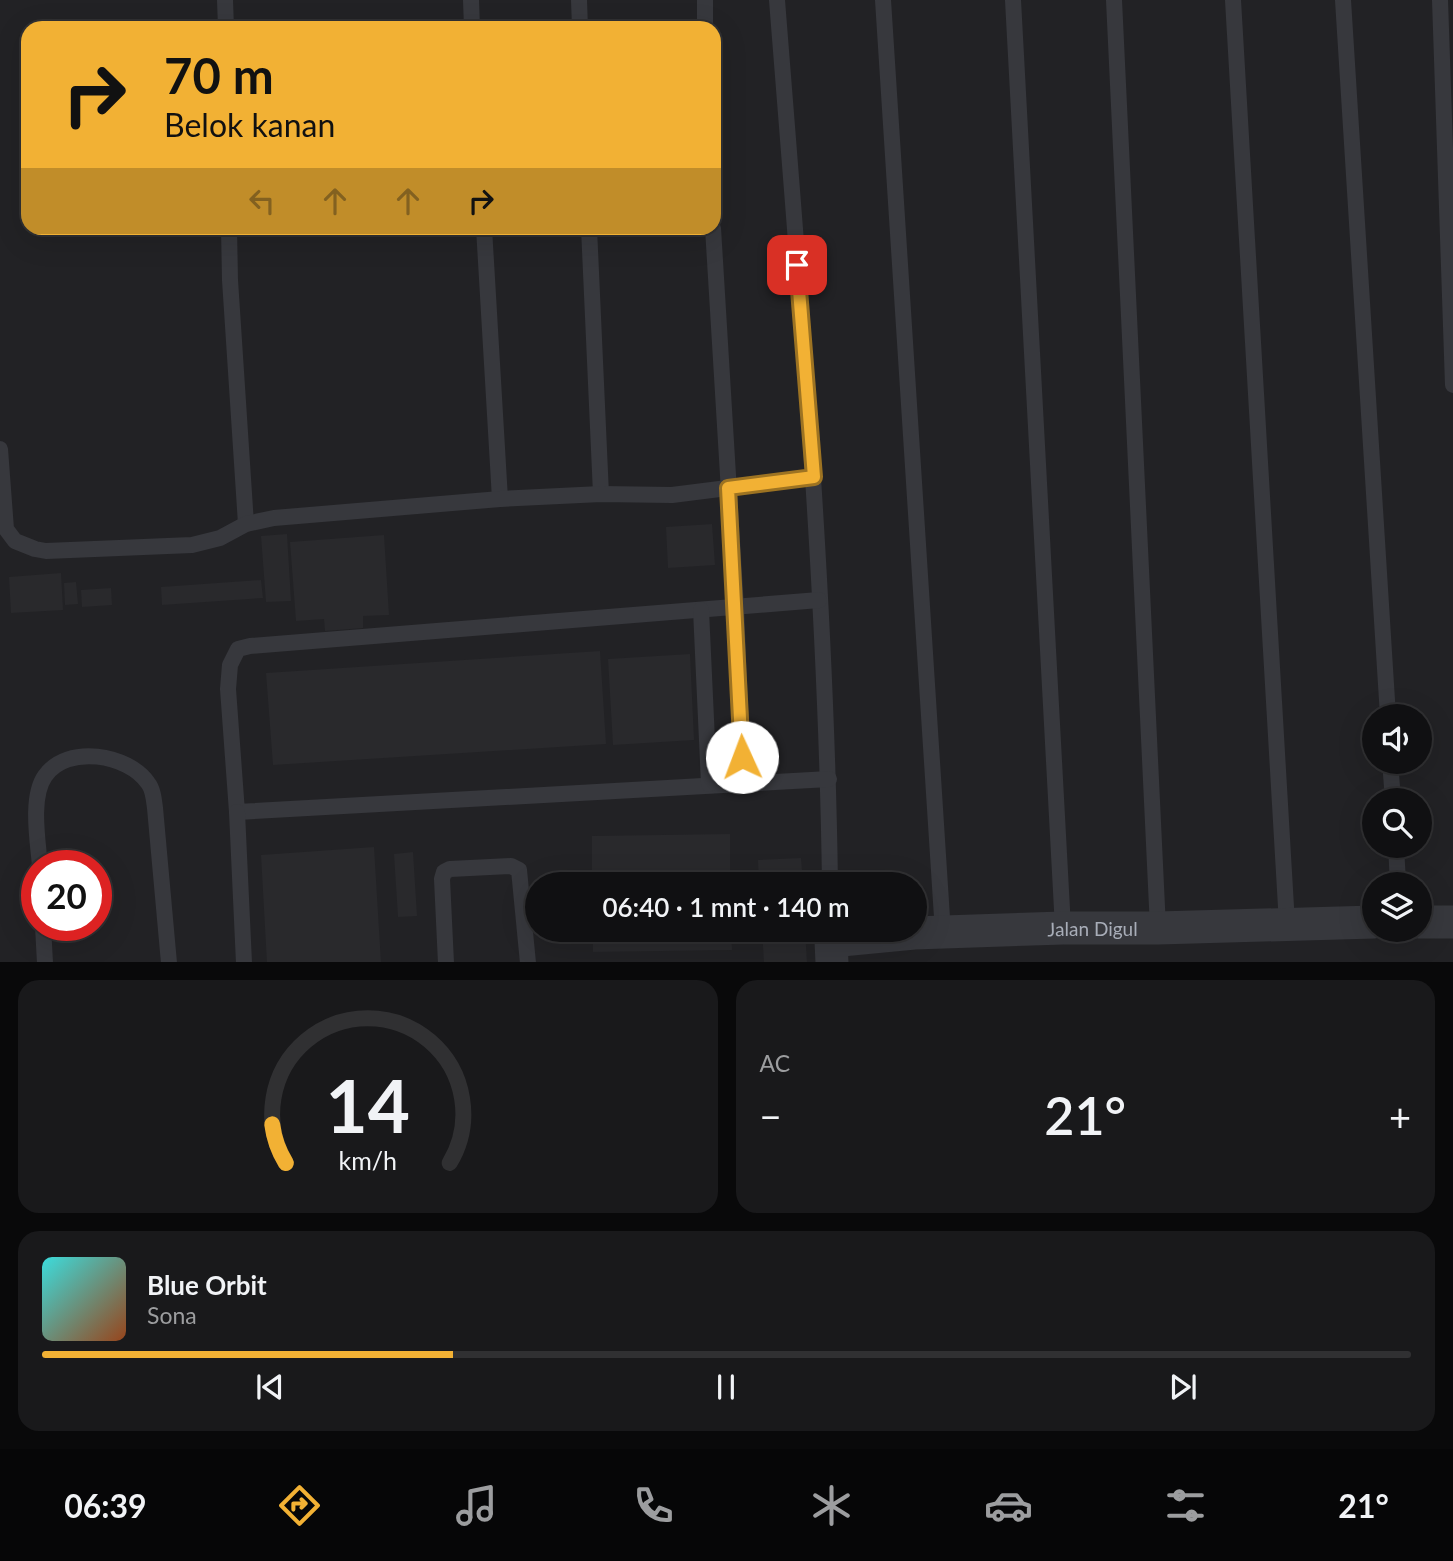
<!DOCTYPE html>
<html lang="id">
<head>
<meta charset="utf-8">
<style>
  body { margin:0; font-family:Lato,sans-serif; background:#19191b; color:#f1f3f6; height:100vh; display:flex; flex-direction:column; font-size:26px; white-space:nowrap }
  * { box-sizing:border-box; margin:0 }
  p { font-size:23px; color:#9c9d9f }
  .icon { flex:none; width:38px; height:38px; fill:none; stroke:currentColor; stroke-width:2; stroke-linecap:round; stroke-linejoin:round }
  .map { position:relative; height:962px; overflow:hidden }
  .details { display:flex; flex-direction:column; gap:18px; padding:18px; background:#09090a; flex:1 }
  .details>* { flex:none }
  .guide { position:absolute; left:21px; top:21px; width:700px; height:214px; border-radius:21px; box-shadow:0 7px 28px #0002,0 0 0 2px #303032; background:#f2b134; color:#111; overflow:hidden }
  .controls { position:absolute; left:1362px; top:704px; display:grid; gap:14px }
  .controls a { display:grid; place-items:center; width:70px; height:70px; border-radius:50%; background:#101012; box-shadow:0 7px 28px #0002,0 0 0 2px #303032; font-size:35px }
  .speed { position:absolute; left:21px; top:850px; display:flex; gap:14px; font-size:35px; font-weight:700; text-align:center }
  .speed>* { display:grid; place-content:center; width:91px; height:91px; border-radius:50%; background:#101012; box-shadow:0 7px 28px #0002,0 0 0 2px #303032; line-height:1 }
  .speed .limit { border:10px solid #d22; background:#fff; color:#111 }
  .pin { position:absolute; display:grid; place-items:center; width:60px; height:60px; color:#fff; margin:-30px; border-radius:14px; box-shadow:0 4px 10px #0006 }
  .me { position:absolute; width:77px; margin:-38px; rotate:358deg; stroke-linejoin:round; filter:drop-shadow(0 0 5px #0008) }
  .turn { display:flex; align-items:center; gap:24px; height:147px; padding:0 28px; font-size:32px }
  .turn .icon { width:91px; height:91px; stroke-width:2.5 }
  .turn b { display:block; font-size:49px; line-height:60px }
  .lanes { display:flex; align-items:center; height:66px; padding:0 28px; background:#0003; justify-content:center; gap:35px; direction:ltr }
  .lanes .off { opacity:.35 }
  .big { font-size:52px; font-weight:600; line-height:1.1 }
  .details .widget { flex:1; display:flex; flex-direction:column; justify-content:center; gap:10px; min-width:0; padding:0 24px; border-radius:21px; background:#19191b }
  .details .dial { align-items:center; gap:0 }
  .dial svg { height:182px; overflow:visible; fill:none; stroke:#303032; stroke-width:7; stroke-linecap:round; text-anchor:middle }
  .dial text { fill:#f1f3f6; stroke:none }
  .song { display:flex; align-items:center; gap:21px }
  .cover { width:84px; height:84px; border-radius:10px; background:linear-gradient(135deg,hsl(180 70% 55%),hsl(20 70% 35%)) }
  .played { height:7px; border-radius:4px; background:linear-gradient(90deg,#f2b134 30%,#303032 30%) }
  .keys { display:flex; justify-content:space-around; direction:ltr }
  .heat { display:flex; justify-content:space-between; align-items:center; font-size:38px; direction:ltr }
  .details .tiles { flex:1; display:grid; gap:18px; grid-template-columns:1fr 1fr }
  .widget:last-child { grid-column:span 2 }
  .trip { position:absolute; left:525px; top:872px; width:402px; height:70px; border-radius:35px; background:#101012; box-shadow:0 7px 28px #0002,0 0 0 2px #303032; font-weight:600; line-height:70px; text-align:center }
  .dock { display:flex; height:112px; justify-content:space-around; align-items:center; background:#060607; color:#9c9d9f }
  .dock .icon { width:49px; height:49px }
  .dock .current { color:#f2b134 }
  .dock b { font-size:32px; color:#f1f3f6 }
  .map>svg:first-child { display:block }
</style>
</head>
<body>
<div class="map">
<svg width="1453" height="963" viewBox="0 0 1453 963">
  <rect width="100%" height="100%" fill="#161618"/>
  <path fill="#222225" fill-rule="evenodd" d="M0 0H1453V962L0 963ZM28 28H714V228H28ZM1374 716H1419V761H1374ZM1374 800H1419V845H1374ZM37 866H96V926H37ZM537 884H915V929H537ZM1374 884H1419V929H1374Z"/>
  <g fill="#29292c">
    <path d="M712 524 715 565 668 568 666 527Z"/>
    <path d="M287 534 291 601 266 602 261 536Z"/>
    <path d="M384 535 389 615 363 616V628L325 631 324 619 296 621 290 542Z"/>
    <path d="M61 573 63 610 11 613 9 577Z"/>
    <path d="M261 580 263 598 162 605 161 587Z"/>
    <path d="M76 582 78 604 65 605 64 583Z"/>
    <path d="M111 588 112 605 82 607 81 590Z"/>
    <path d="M600 651 606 744 273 765 266 673Z"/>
    <path d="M690 654 694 740 613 745 608 659Z"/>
    <path d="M730 834V884H592V836Z"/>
    <path d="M374 847 381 963H267L261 855Z"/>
    <path d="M413 852 417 916 398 917 394 854Z"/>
    <path d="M801 858 803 884H759L758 860Z"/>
    <path d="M593 929H731L732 950 593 952Z"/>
    <path d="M762 929H805L807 963H764Z"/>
  </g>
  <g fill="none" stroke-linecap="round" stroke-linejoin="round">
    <g stroke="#37383d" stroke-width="16">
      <path d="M225 0 226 28"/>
      <path d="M471 0 472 28"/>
      <path d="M579 0 580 28"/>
      <path d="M777 0C800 294 826 589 830 884"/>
      <path d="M883 0 943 933"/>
      <path d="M1013 0 1063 928"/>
      <path d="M1114 0 1158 928"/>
      <path d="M1233 0 1287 924"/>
      <path d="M1343 0 1388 716"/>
      <path d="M1440 0 1453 385"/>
      <path d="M705 28V0"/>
      <path d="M229 228 230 280 246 524"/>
      <path d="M484 228 500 499"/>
      <path d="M589 228 601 494"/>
      <path d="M713 228 736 607 743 782"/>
      <path d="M0 449 6 529 15 541 35 549 46 551 192 545 220 538 246 524 274 518 500 499 601 494 672 495 814 477"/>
      <path d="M819 600 250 646 238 649 230 665 228 689 237 812 829 779"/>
      <path d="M701 610 709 784"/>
      <path d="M1390 761 1393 800"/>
      <path d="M237 812 244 963"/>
      <path d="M1396 845 1398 884"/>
      <path d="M40 866C38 842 30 797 45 776 67 744 128 754 148 783 153 789 154 800 155 808L169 963"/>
      <path d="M43 926 45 963"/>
      <path d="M446 963 442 879 444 872 450 869 511 866 519 870 528 963"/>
    </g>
    <g stroke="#37383d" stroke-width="33">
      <path d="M1419 922H1453"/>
      <path id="s1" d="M832 963 831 941 914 933 1063 928H1158L1374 922"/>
    </g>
  </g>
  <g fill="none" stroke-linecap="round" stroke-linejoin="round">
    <g stroke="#9d7322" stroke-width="18">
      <path id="route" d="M742 757 728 488 814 477 797 265"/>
    </g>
    <use href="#route" stroke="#f2b134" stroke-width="12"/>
  </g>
  <g text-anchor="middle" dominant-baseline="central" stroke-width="7" stroke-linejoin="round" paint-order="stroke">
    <g font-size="19" fill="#a8adb8" stroke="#111113">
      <text stroke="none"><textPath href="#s1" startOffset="284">Jalan Digul</textPath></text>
    </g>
  </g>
</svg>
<div class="controls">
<a><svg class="icon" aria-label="sound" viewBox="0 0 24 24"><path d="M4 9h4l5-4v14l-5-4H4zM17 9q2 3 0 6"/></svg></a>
<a><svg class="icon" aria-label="search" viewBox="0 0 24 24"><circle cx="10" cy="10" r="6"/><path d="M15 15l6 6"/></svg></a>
<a><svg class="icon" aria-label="layers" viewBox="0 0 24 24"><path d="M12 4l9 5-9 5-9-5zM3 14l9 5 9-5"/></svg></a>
</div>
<div class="speed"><div class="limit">20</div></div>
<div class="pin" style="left:797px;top:265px;background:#d93025"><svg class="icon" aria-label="arrive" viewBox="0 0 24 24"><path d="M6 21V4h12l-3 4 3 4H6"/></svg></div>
<svg class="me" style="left:742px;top:757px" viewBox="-20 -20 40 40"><circle r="19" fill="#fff"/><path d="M0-13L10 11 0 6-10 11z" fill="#f2b134"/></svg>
<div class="trip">06:40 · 1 mnt · 140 m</div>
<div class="guide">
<div class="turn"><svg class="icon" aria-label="right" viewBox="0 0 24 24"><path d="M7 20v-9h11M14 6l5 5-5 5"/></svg><div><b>70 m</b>Belok kanan</div></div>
<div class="lanes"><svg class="icon off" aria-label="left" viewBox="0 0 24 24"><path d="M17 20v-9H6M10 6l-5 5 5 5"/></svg><svg class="icon off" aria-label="ahead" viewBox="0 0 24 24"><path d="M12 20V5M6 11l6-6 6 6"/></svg><svg class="icon off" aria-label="ahead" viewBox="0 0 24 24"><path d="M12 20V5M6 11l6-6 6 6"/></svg><svg class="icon" aria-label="right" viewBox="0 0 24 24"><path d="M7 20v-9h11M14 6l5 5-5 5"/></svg></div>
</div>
</div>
<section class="details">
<div class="tiles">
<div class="widget dial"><svg viewBox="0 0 100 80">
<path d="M14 69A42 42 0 1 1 86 69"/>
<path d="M14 69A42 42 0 0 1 8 52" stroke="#f2b134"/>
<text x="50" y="56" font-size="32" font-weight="700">14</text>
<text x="50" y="72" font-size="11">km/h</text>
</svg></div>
<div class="widget"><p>AC</p>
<div class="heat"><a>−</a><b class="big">21°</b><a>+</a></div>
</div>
<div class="widget">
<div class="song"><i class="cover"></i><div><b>Blue Orbit</b><p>Sona</p></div></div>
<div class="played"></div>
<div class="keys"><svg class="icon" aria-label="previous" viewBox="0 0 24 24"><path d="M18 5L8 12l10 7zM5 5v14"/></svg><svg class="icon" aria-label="pause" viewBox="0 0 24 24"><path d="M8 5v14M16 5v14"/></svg><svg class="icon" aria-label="next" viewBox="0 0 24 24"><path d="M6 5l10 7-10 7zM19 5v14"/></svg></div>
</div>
</div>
</section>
<nav class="dock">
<b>06:39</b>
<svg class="icon current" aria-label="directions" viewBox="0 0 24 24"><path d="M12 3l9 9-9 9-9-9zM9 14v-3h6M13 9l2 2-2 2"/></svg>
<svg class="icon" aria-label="music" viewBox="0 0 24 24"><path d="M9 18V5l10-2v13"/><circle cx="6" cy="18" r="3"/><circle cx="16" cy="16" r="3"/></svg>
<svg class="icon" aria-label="phone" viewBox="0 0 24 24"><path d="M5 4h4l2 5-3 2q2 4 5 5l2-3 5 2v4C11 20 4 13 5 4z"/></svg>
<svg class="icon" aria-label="climate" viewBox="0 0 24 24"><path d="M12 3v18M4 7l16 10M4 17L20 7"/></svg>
<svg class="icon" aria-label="car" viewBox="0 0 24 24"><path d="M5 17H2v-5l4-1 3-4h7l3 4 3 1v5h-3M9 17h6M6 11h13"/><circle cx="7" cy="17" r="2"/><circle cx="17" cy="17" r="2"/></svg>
<svg class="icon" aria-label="filters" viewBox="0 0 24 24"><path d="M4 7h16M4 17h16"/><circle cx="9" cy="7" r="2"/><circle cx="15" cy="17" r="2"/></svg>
<b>21°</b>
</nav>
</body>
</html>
